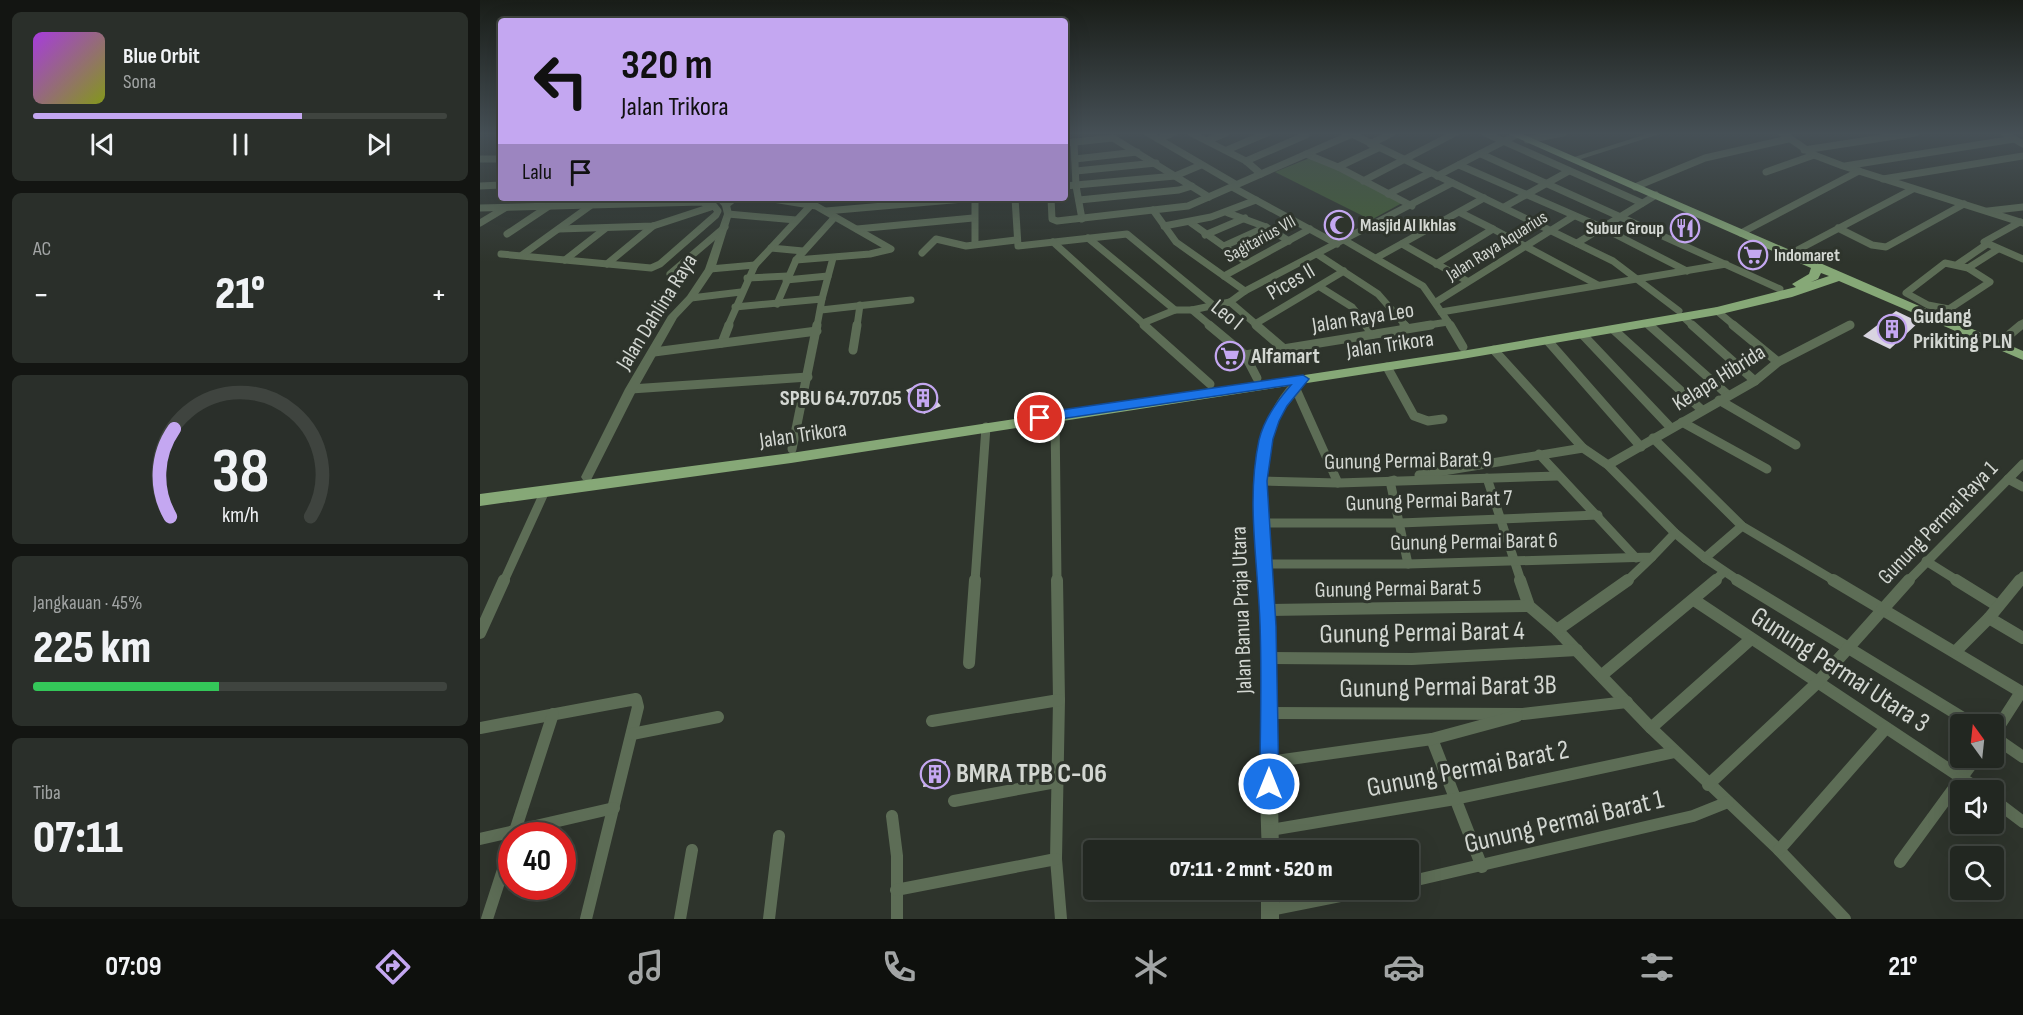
<!DOCTYPE html>
<html lang="id">
<head>
<meta charset="utf-8">
<style>
  body { margin:0; font-family:"Sofia Sans Condensed",sans-serif; background:#2a2f2a; color:#f1f3f6; height:100vh; display:flex; flex-direction:column; font-size:22px; white-space:nowrap }
  * { box-sizing:border-box; margin:0 }
  p { font-size:20px; color:#a2a5a5 }
  .icon { flex:none; width:33px; height:33px; fill:none; stroke:currentColor; stroke-width:2; stroke-linecap:round; stroke-linejoin:round }
  .map { position:relative; flex:1; overflow:hidden }
  .side { display:flex; flex-direction:column; gap:12px; padding:12px; background:#131512; width:480px }
  .side>* { flex:none }
  .guide { position:absolute; left:18px; top:18px; width:570px; height:183px; border-radius:6px; box-shadow:0 6px 24px #0002,0 0 0 2px #3f443f; background:#c4a7f1; color:#111; overflow:hidden }
  .needle { width:39px; rotate:345deg }
  .controls { position:absolute; left:1470px; top:714px; display:grid; gap:12px }
  .controls a { display:grid; place-items:center; width:54px; height:54px; border-radius:6px; background:#222721; box-shadow:0 6px 24px #0002,0 0 0 2px #3f443f; font-size:30px }
  .speed { position:absolute; left:18px; top:822px; display:flex; gap:12px; font-size:30px; font-weight:700; text-align:center }
  .speed>* { display:grid; place-content:center; width:78px; height:78px; border-radius:50%; background:#222721; box-shadow:0 6px 24px #0002,0 0 0 2px #3f443f; line-height:1 }
  .speed .limit { border:9px solid #d22; background:#fff; color:#111 }
  .pin { position:absolute; display:grid; place-items:center; width:51px; height:51px; color:#fff; margin:-26px; border:3px solid #fff; border-radius:50%; box-shadow:0 2px 6px #0007 }
  .me { position:absolute; width:66px; margin:-33px; rotate:0deg; stroke-linejoin:round; filter:drop-shadow(0 0 4px #0008) }
  .turn { display:flex; align-items:center; gap:21px; height:126px; padding:0 24px; font-size:27px }
  .turn .icon { width:78px; height:78px; stroke-width:2.5 }
  .turn b { display:block; font-size:42px; line-height:51px }
  .then { display:flex; align-items:center; height:57px; padding:0 24px; background:#0003; gap:12px; font-size:22px }
  .big { font-size:45px; font-weight:800; line-height:1.1 }
  .side .card { flex:1; display:flex; flex-direction:column; justify-content:center; gap:9px; min-width:0; padding:0 21px; border-radius:9px; background:#2a2f2a }
  .side .dial { align-items:center; gap:0 }
  .dial svg { height:156px; overflow:visible; fill:none; stroke:#3f443f; stroke-width:7; stroke-linecap:round; text-anchor:middle }
  .dial text { fill:#f1f3f6; stroke:none }
  .song { display:flex; align-items:center; gap:18px }
  .cover { width:72px; height:72px; border-radius:9px; background:linear-gradient(135deg,hsl(280 70% 55%),hsl(70 70% 35%)) }
  .played { height:6px; border-radius:3px; background:linear-gradient(90deg,#c4a7f1 65%,#3f443f 65%) }
  .keys { display:flex; justify-content:space-around; direction:ltr }
  .heat { display:flex; justify-content:space-between; align-items:center; font-size:33px; direction:ltr }
  .charge { height:9px; border-radius:4px; background:linear-gradient(90deg,#34c759 45%,#3f443f 0) }
  .trip { position:absolute; left:603px; top:840px; width:336px; height:60px; border-radius:6px; background:#222721; box-shadow:0 6px 24px #0002,0 0 0 2px #3f443f; font-weight:800; line-height:60px; text-align:center }
  .menu { display:flex; height:96px; justify-content:space-around; align-items:center; background:#0e100d; color:#a2a5a5 }
  .menu .icon { width:42px; height:42px }
  .menu .selected { color:#c4a7f1 }
  .menu b { font-size:27px; color:#f1f3f6 }
  main { display:flex; flex:1; min-height:0 }
  .map>svg:first-child { display:block }
</style>
</head>
<body>
<main>
<section class="side">
<div class="card">
<div class="song"><i class="cover"></i><div><b>Blue Orbit</b><p>Sona</p></div></div>
<div class="played"></div>
<div class="keys"><svg class="icon" aria-label="previous" viewBox="0 0 24 24"><path d="M18 5L8 12l10 7zM5 5v14"/></svg><svg class="icon" aria-label="pause" viewBox="0 0 24 24"><path d="M8 5v14M16 5v14"/></svg><svg class="icon" aria-label="next" viewBox="0 0 24 24"><path d="M6 5l10 7-10 7zM19 5v14"/></svg></div>
</div>
<div class="card"><p>AC</p>
<div class="heat"><a>−</a><b class="big">21°</b><a>+</a></div>
</div>
<div class="card dial"><svg viewBox="0 0 100 80">
<path d="M14 69A42 42 0 1 1 86 69"/>
<path d="M14 69A42 42 0 0 1 16 24" stroke="#c4a7f1"/>
<text x="50" y="56" font-size="32" font-weight="700">38</text>
<text x="50" y="72" font-size="11">km/h</text>
</svg></div>
<div class="card"><p>Jangkauan · 45%</p><b class="big">225 km</b><div class="charge"></div></div>
<div class="card"><p>Tiba</p><b class="big">07:11</b></div>
</section>
<div class="map">
<svg width="1543" height="919" viewBox="0 0 1543 919">
  <rect width="100%" height="100%" fill="#2e342c"/>
  <path fill="#446136" d="M832 157 922 203 891 220 795 172Z"/>
  <g fill="#d8d4e0">
    <path d="M1416 311 1439 322 1410 349 1383 336Z"/>
    <path d="M442 383 461 406 444 414 426 390Z"/>
    <path d="M466 761 463 785 443 787 447 764Z"/>
  </g>
  <g fill="none" stroke-linecap="round" stroke-linejoin="round">
    <g stroke="#5d6d56" stroke-width="7">
      <path d="M668 133 757 185"/>
      <path d="M711 133 766 161 781 174"/>
      <path d="M870 133 1133 261 1199 311"/>
      <path d="M1005 133 1162 203"/>
      <path d="M1302 133 1334 155 1363 166 1543 223"/>
      <path d="M1524 133 1543 144"/>
      <path d="M678 139 693 133"/>
      <path d="M729 140 746 133"/>
      <path d="M1047 140 1083 133"/>
      <path d="M594 142 596 186 602 219"/>
      <path d="M585 143 633 138 729 197"/>
      <path d="M890 144 912 133"/>
      <path d="M747 150 787 133"/>
      <path d="M1324 150 1435 133"/>
      <path d="M826 154 858 167 932 206"/>
      <path d="M1001 154 1300 289"/>
      <path d="M0 159H21"/>
      <path d="M595 159 657 152"/>
      <path d="M766 161 826 135"/>
      <path d="M979 165 1121 227 1207 271"/>
      <path d="M1365 166 1534 139"/>
      <path d="M858 167 898 148"/>
      <path d="M596 171 676 163"/>
      <path d="M1286 172 1334 155"/>
      <path d="M957 176 1036 135"/>
      <path d="M1403 179 1543 156"/>
      <path d="M883 181 975 133"/>
      <path d="M0 186 21 185"/>
      <path d="M585 186 695 176 721 165"/>
      <path d="M752 187 857 244"/>
      <path d="M1155 187 1225 158 1308 139"/>
      <path d="M908 194 950 173"/>
      <path d="M287 198 336 206 411 249 390 254 316 260"/>
      <path d="M495 198V243"/>
      <path d="M535 198 538 246 647 234 732 304"/>
      <path d="M571 198 572 219 577 221 708 206 872 134"/>
      <path d="M599 200 699 190 712 186"/>
      <path d="M246 205 255 198"/>
      <path d="M1024 207 1089 171"/>
      <path d="M0 208 221 202 234 206 173 226 79 229"/>
      <path d="M673 210 696 242 765 291"/>
      <path d="M346 211 495 198"/>
      <path d="M1508 211 1543 207"/>
      <path d="M748 213 786 227 809 241"/>
      <path d="M248 214 316 220"/>
      <path d="M1540 222 1504 242 1543 259"/>
      <path d="M0 223 25 208"/>
      <path d="M711 223 766 262"/>
      <path d="M684 226 731 217 776 200"/>
      <path d="M1358 228 1392 245 1406 247 1484 204"/>
      <path d="M377 229 493 218"/>
      <path d="M1013 229 1118 285"/>
      <path d="M1261 233 1379 171"/>
      <path d="M27 234 69 206"/>
      <path d="M725 235 765 218"/>
      <path d="M608 238 695 310"/>
      <path d="M864 240 943 286 971 326"/>
      <path d="M573 242 666 326"/>
      <path d="M1097 243 1176 195"/>
      <path d="M922 244 987 281"/>
      <path d="M744 246 786 227"/>
      <path d="M291 248 323 251"/>
      <path d="M442 253 456 239 486 246 536 240"/>
      <path d="M21 254 171 268 180 264 236 215 238 211 234 206"/>
      <path d="M837 254 898 294 926 326"/>
      <path d="M42 255 110 206"/>
      <path d="M1308 255 1433 189"/>
      <path d="M896 258 1004 198"/>
      <path d="M85 260 126 228"/>
      <path d="M1465 263 1488 268 1510 282 1469 309 1448 305 1426 293Z"/>
      <path d="M127 264 173 226"/>
      <path d="M956 264 1013 229 981 213"/>
      <path d="M1478 264 1507 244"/>
      <path d="M1488 268 1518 249"/>
      <path d="M230 269 275 265"/>
      <path d="M190 274 245 227"/>
      <path d="M744 276 830 229"/>
      <path d="M267 278 308 276"/>
      <path d="M306 280 348 276"/>
      <path d="M840 287 872 307 887 326"/>
      <path d="M211 298 261 292"/>
      <path d="M342 299 353 258"/>
      <path d="M750 302 778 326"/>
      <path d="M956 302 1094 216"/>
      <path d="M297 304 316 260 354 218"/>
      <path d="M255 307 342 299 337 326"/>
      <path d="M341 310 431 300"/>
      <path d="M712 310 731 326"/>
      <path d="M1237 311 1255 326"/>
      <path d="M961 312 1246 264"/>
      <path d="M1203 317 1213 326"/>
      <path d="M663 323 695 310H712L750 302 765 291 972 183"/>
      <path d="M775 324 864 271"/>
      <path d="M1168 324 1171 326"/>
      <path d="M248 326 275 265 332 204"/>
      <path d="M377 326 380 305"/>
      <path d="M942 326 968 322"/>
      <path d="M1368 326 1370 325"/>
      <path d="M1539 326 1543 323"/>
    </g>
    <g stroke="#5d6d56" stroke-width="9">
      <path d="M664 325 730 384"/>
      <path d="M729 325 765 355 777 378"/>
      <path d="M776 325 804 349"/>
      <path d="M886 325 893 334"/>
      <path d="M924 325 927 328"/>
      <path d="M970 325 983 347"/>
      <path d="M1169 325 1248 395"/>
      <path d="M1212 325 1275 381"/>
      <path d="M1253 325 1298 362"/>
      <path d="M1134 330 1222 410"/>
      <path d="M1103 335 1191 428"/>
      <path d="M1068 341 1161 447"/>
      <path d="M242 343 249 325"/>
      <path d="M1517 345 1541 325"/>
      <path d="M373 350 377 325"/>
      <path d="M1014 350 1103 448 1128 465 1195 533 1225 558 1262 526"/>
      <path d="M174 352 337 331"/>
      <path d="M765 355 951 325"/>
      <path d="M907 367 934 416 948 421 963 419"/>
      <path d="M815 387 858 483"/>
      <path d="M151 389 328 377"/>
      <path d="M1239 400 1316 445"/>
      <path d="M575 415 577 581"/>
      <path d="M1202 422 1287 469"/>
      <path d="M1173 438 1262 526 1355 581"/>
      <path d="M312 449 337 325"/>
      <path d="M1059 454 1156 558"/>
      <path d="M1128 465 1275 381 1298 362 1370 325"/>
      <path d="M939 475 1103 448"/>
      <path d="M1007 478 1041 581"/>
      <path d="M1528 479 1543 487"/>
      <path d="M914 480 910 481 928 564"/>
      <path d="M780 481 858 483 1078 476"/>
      <path d="M781 523H920L1118 515"/>
      <path d="M1225 558 1259 581"/>
      <path d="M1446 561 1478 581"/>
      <path d="M784 564H928L1172 557 1195 533"/>
      <path d="M24 581 65 491"/>
      <path d="M495 581 506 427"/>
      <path d="M1147 581 1172 557"/>
      <path d="M1234 581 1244 572"/>
      <path d="M1428 581 1543 464"/>
      <path d="M1539 581 1543 576"/>
    </g>
    <g stroke="#5d6d56" stroke-width="12">
      <path d="M577 580 579 700 576 859 581 919"/>
      <path d="M1040 580 1049 606 1077 630 1171 728 1299 850 1365 919"/>
      <path d="M1257 580 1493 724"/>
      <path d="M1353 580 1543 693"/>
      <path d="M1476 580 1518 606"/>
      <path d="M1214 600 1500 790"/>
      <path d="M787 610 1049 606"/>
      <path d="M1509 618 1543 638"/>
      <path d="M1077 630 1148 580"/>
      <path d="M0 633 24 580"/>
      <path d="M1476 651 1509 618 1540 580"/>
      <path d="M788 658 932 659 1097 650"/>
      <path d="M489 663 495 580"/>
      <path d="M1122 675 1236 580"/>
      <path d="M789 713 1043 714 1147 702"/>
      <path d="M452 721 579 700"/>
      <path d="M0 728 156 699 158 707 106 919"/>
      <path d="M1171 728 1271 639"/>
      <path d="M152 734 238 717"/>
      <path d="M1514 734 1541 692"/>
      <path d="M1514 737 1543 757"/>
      <path d="M952 739 1002 867"/>
      <path d="M789 762 952 739 1037 716"/>
      <path d="M1228 785 1337 683 1429 580"/>
      <path d="M1514 800 1543 822"/>
      <path d="M474 801 576 782"/>
      <path d="M412 816 417 856V919"/>
      <path d="M790 830 975 799 1195 752"/>
      <path d="M34 834 73 714"/>
      <path d="M0 839 134 808"/>
      <path d="M1299 850 1406 728"/>
      <path d="M1420 862 1496 758"/>
      <path d="M928 882 1213 816 1248 802"/>
      <path d="M416 890 576 859"/>
      <path d="M790 910 890 890"/>
      <path d="M7 919 32 842"/>
      <path d="M200 919 212 850"/>
      <path d="M289 919 299 836"/>
    </g>
    <g fill="#5d6d56" fill-rule="evenodd">
      <path d="M1170 133H1183L1095 161 1088 159Z"/>
      <path d="M235 198H244L250 205 252 214 235 269 214 300 197 318 157 389 111 480H103L101 477 145 389 188 316 207 296 225 269 244 214 242 206Z"/>
      <path d="M823 375 828 379C816 397 801 410 794 432 776 494 792 564 795 627 799 701 797 776 799 850H782C778 778 783 705 781 632 779 569 768 505 780 442 784 423 803 382 823 375Z"/>
      <rect x="781" y="890" width="18" height="29"/>
    </g>
    <path fill="#86a877" fill-rule="evenodd" d="M1026 133H1040L1543 351V360L1359 281 1312 297 1237 315 982 359 311 463 0 506V494L311 453 982 351 1237 307 1316 287 1312 284 1329 274 1331 268ZM1341 273 1349 276 1331 282 1338 279Z"/>
  </g>
  <linearGradient id="sky" x2="0" y2="1"><stop stop-color="#191d18"/><stop offset="0.51" stop-color="#465056"/><stop offset="1" stop-color="#465056" stop-opacity="0"/></linearGradient>
  <rect width="1543" height="262" fill="url(#sky)"/>
  <path fill="#1a73e8" stroke="#114b97" stroke-width="1.5" d="M823 375 829 379 807 406 799 421 793 439 787 481 796 626 799 784 796 791 789 794 783 791 780 784C780 731 782 677 780 624 778 563 766 500 779 440 784 419 797 401 811 385L560 422 554 418 560 413Z"/>
  <defs>
    <g id="mosque-ring" transform="scale(1.5)"><circle r="9.5" fill="#2e342c" stroke="#c4a7f1" stroke-width="1.5"/><path d="M3.5-4.9A6 6 0 1 0 3.5 4.9A5 5 0 1 1 3.5-4.9Z" fill="#c4a7f1"/></g>
    <g id="restaurant-ring" transform="scale(1.5)"><circle r="9.5" fill="#2e342c" stroke="#c4a7f1" stroke-width="1.5"/><path d="M-5-6h1v4h1v-4h1v4h1v-4h1v5L-1.5 .5V6h-2V.5L-5-1ZM5-6V6H3V1.5H1.5Q1.5-4 5-6Z" fill="#c4a7f1"/></g>
    <g id="supermarket-ring" transform="scale(1.5)"><circle r="9.5" fill="#2e342c" stroke="#c4a7f1" stroke-width="1.5"/><path d="M-6-5.5h2.5l.6 2H6L4.5 2H-2.5L-4.4-4H-6ZM-1.5 3.2a1.3 1.3 0 1 0 .1 0ZM3 3.2a1.3 1.3 0 1 0 .1 0Z" fill="#c4a7f1"/></g>
    <g id="building-ring" transform="scale(1.5)"><circle r="9.5" fill="#2e342c" stroke="#c4a7f1" stroke-width="1.5"/><path d="M-4-6H4V6H1V3H-1V6H-4ZM-2.5-4.3h1.7v1.8h-1.7ZM.8-4.3h1.7v1.8H.8ZM-2.5-1h1.7V.8h-1.7ZM.8-1h1.7V.8H.8Z" fill="#c4a7f1"/></g>
  </defs>
  <g fill-rule="evenodd">
    <use href="#mosque-ring" x="859" y="225"/>
    <use href="#restaurant-ring" x="1205" y="228"/>
    <use href="#supermarket-ring" x="1273" y="255"/>
    <use href="#building-ring" x="1412" y="329"/>
    <use href="#supermarket-ring" x="750" y="356"/>
    <use href="#building-ring" x="443" y="398"/>
    <use href="#building-ring" x="455" y="774"/>
  </g>
  <g text-anchor="middle" dominant-baseline="central" stroke-width="6" stroke-linejoin="round" paint-order="stroke">
    <g font-size="18" font-weight="bold" fill="#d3d7d2" stroke="#2e342c" text-anchor="start">
      <text x="880" y="225">Masjid Al Ikhlas</text>
      <text x="1184" y="228" text-anchor="end">Subur Group</text>
      <text x="1294" y="255">Indomaret</text>
    </g>
    <g font-size="18" fill="#d3d7d2" stroke="#2e342c">
      <text transform="translate(780 239) rotate(-29)">Sagitarius VII</text>
      <text transform="translate(1017 246) rotate(-32)">Jalan Raya Aquarius</text>
    </g>
    <g font-size="22" fill="#d3d7d2" stroke="#2e342c">
      <text transform="translate(811 282) rotate(-30)">Pices II</text>
      <text transform="translate(177 312) rotate(-58)">Jalan Dahlina Raya</text>
      <text transform="translate(747 315) rotate(39)">Leo I</text>
      <text transform="translate(883 318) rotate(-9)">Jalan Raya Leo</text>
      <text transform="translate(910 345) rotate(-8)">Jalan Trikora</text>
      <text transform="translate(1239 378) rotate(-32)">Kelapa Hibrida</text>
      <text transform="translate(323 435) rotate(-8)">Jalan Trikora</text>
      <text transform="translate(928 461) rotate(-1)">Gunung Permai Barat 9</text>
      <text transform="translate(949 501) rotate(-2)">Gunung Permai Barat 7</text>
      <text transform="translate(1458 523) rotate(-46)">Gunung Permai Raya 1</text>
      <text transform="translate(994 542) rotate(-1)">Gunung Permai Barat 6</text>
      <text transform="translate(918 589) rotate(-1)">Gunung Permai Barat 5</text>
      <text transform="translate(762 610) rotate(-92)">Jalan Banua Praja Utara</text>
    </g>
    <g font-size="22" font-weight="bold" fill="#d3d7d2" stroke="#2e342c" text-anchor="start">
      <text x="1433" y="316">Gudang<tspan x="1433" dy="25">Prikiting PLN</tspan></text>
      <text x="771" y="356">Alfamart</text>
      <text x="422" y="398" text-anchor="end">SPBU 64.707.05</text>
    </g>
    <g font-size="27" fill="#d3d7d2" stroke="#2e342c">
      <text transform="translate(942 633) rotate(-1)">Gunung Permai Barat 4</text>
      <text transform="translate(1360 670) rotate(33)">Gunung Permai Utara 3</text>
      <text transform="translate(968 687) rotate(-1)">Gunung Permai Barat 3B</text>
      <text transform="translate(988 769) rotate(-11)">Gunung Permai Barat 2</text>
      <text transform="translate(1084 822) rotate(-13)">Gunung Permai Barat 1</text>
    </g>
    <g font-size="27" font-weight="bold" fill="#d3d7d2" stroke="#2e342c" text-anchor="start">
      <text x="476" y="774">BMRA TPB C-06</text>
    </g>
  </g>
</svg>
<div class="controls">
<a><svg class="needle" viewBox="-14 -14 28 28"><path d="M0-13l5 13h-10z" fill="#e53935"/><path d="M0 13l5-13h-10z" fill="#a2a5a5"/></svg></a>
<a><svg class="icon" aria-label="sound" viewBox="0 0 24 24"><path d="M4 9h4l5-4v14l-5-4H4zM17 9q2 3 0 6"/></svg></a>
<a><svg class="icon" aria-label="search" viewBox="0 0 24 24"><circle cx="10" cy="10" r="6"/><path d="M15 15l6 6"/></svg></a>
</div>
<div class="speed"><div class="limit">40</div></div>
<div class="pin" style="left:560px;top:418px;background:#d93025"><svg class="icon" aria-label="arrive" viewBox="0 0 24 24"><path d="M6 21V4h12l-3 4 3 4H6"/></svg></div>
<svg class="me" style="left:789px;top:784px" viewBox="-20 -20 40 40"><circle r="17" fill="#1a73e8" stroke="#fff" stroke-width="3"/><path d="M0-11L8 9 0 5-8 9z" fill="#fff"/></svg>
<div class="trip">07:11 · 2 mnt · 520 m</div>
<div class="guide">
<div class="turn"><svg class="icon" aria-label="left" viewBox="0 0 24 24"><path d="M17 20v-9H6M10 6l-5 5 5 5"/></svg><div><b>320 m</b>Jalan Trikora</div></div>
<div class="then">Lalu<svg class="icon" aria-label="arrive" viewBox="0 0 24 24"><path d="M6 21V4h12l-3 4 3 4H6"/></svg></div>
</div>
</div>
</main>
<nav class="menu">
<b>07:09</b>
<svg class="icon selected" aria-label="directions" viewBox="0 0 24 24"><path d="M12 3l9 9-9 9-9-9zM9 14v-3h6M13 9l2 2-2 2"/></svg>
<svg class="icon" aria-label="music" viewBox="0 0 24 24"><path d="M9 18V5l10-2v13"/><circle cx="6" cy="18" r="3"/><circle cx="16" cy="16" r="3"/></svg>
<svg class="icon" aria-label="phone" viewBox="0 0 24 24"><path d="M5 4h4l2 5-3 2q2 4 5 5l2-3 5 2v4C11 20 4 13 5 4z"/></svg>
<svg class="icon" aria-label="climate" viewBox="0 0 24 24"><path d="M12 3v18M4 7l16 10M4 17L20 7"/></svg>
<svg class="icon" aria-label="car" viewBox="0 0 24 24"><path d="M5 17H2v-5l4-1 3-4h7l3 4 3 1v5h-3M9 17h6M6 11h13"/><circle cx="7" cy="17" r="2"/><circle cx="17" cy="17" r="2"/></svg>
<svg class="icon" aria-label="filters" viewBox="0 0 24 24"><path d="M4 7h16M4 17h16"/><circle cx="9" cy="7" r="2"/><circle cx="15" cy="17" r="2"/></svg>
<b>21°</b>
</nav>
</body>
</html>
